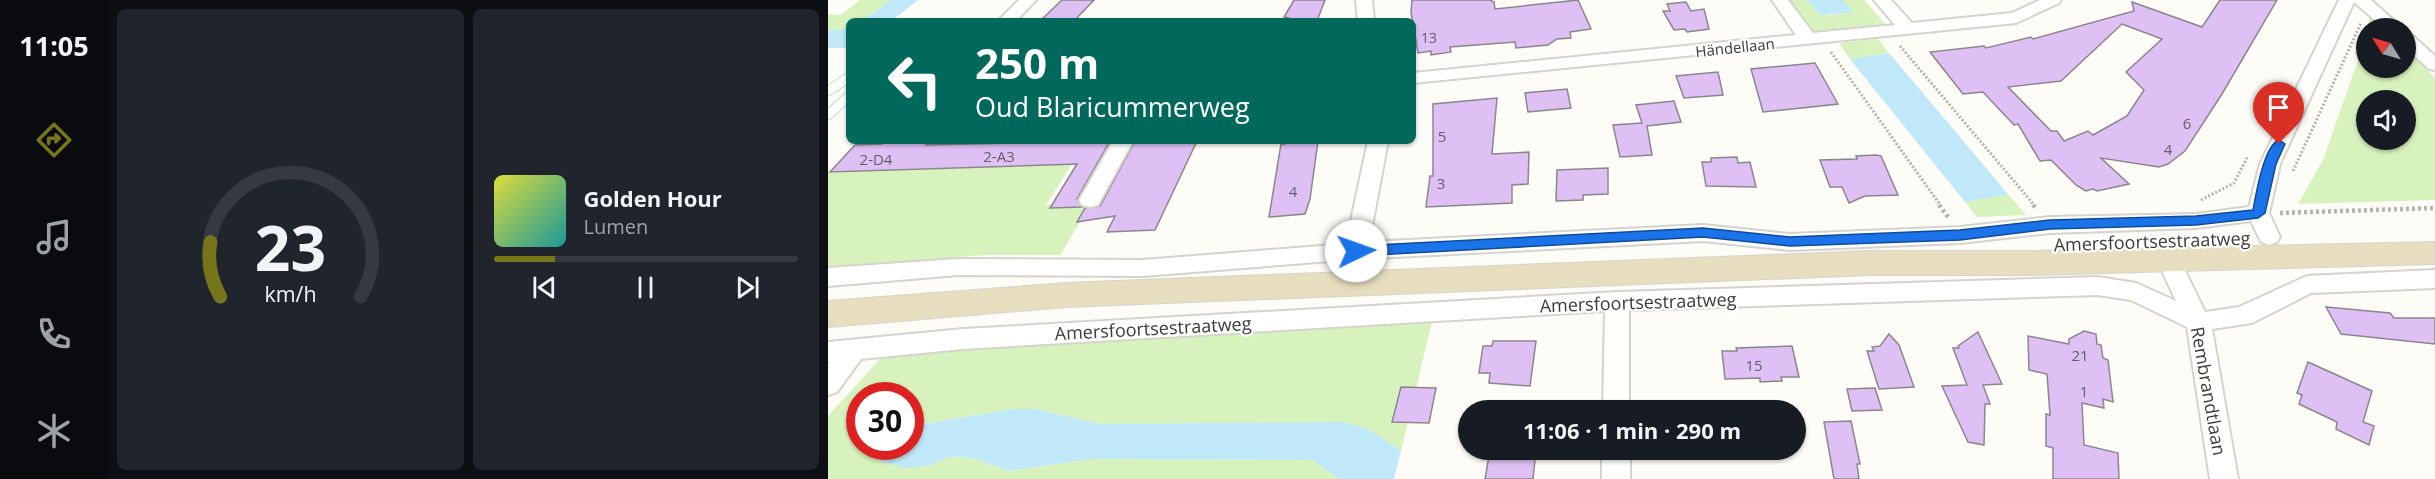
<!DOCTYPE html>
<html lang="en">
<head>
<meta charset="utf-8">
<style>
  body { margin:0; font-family:"Open Sans",sans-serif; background:#20242c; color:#f1f3f6; height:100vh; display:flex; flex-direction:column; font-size:22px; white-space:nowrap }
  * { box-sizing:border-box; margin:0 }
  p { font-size:20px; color:#9ea1a6 }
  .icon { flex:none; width:33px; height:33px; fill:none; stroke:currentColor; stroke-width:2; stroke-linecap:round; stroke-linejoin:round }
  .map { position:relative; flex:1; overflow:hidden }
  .drawer { display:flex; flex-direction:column; gap:9px; padding:9px; background:#0d0f14; width:720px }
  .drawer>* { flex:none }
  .banner { position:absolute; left:18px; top:18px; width:570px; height:126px; border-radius:9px; box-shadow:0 2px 4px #0004; background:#00695c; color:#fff; overflow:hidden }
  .needle { width:39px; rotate:307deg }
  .fabs { position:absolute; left:1528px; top:18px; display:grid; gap:12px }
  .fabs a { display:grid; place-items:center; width:60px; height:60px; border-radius:50%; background:#171b24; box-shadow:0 2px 4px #0004; font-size:30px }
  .speed { position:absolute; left:18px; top:382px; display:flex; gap:12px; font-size:30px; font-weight:700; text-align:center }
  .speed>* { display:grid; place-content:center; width:78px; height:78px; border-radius:50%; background:#171b24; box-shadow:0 2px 4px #0004; line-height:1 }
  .speed .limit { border:9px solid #d22; background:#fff; color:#111 }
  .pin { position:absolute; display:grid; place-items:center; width:51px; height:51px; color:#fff; margin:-62px -26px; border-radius:50% 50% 50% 0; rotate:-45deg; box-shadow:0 0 6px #0007 }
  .pin .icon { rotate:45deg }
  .me { position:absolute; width:66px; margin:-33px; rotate:87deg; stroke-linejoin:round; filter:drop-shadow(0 0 4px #0008) }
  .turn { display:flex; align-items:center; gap:21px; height:126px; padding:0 30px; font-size:27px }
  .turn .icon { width:78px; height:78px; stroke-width:2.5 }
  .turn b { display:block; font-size:42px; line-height:51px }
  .drawer .widget { flex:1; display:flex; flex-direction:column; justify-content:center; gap:9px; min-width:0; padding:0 21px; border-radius:9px; background:#20242c }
  .drawer .dial { align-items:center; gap:0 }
  .dial svg { height:156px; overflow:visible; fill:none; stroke:#363941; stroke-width:7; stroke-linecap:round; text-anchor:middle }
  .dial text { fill:#f1f3f6; stroke:none }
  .song { display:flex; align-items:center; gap:18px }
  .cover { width:72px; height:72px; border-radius:9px; background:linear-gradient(135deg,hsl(60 70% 55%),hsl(180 70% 35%)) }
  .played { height:6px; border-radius:3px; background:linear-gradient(90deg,#76751a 20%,#363941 20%) }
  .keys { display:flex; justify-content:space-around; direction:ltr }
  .drawer .tiles { flex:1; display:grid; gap:9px; grid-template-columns:repeat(2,1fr) }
  .trip { position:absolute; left:630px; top:400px; width:348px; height:60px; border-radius:30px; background:#171b24; box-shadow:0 2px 4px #0004; font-weight:700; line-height:60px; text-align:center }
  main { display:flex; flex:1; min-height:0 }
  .menu { display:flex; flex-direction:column; width:108px; justify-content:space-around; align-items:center; background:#090b0e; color:#9ea1a6 }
  .menu .icon { width:42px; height:42px }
  .menu .on { color:#76751a }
  .menu b { font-size:27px; color:#f1f3f6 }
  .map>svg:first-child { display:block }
</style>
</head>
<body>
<main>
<nav class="menu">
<b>11:05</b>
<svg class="icon on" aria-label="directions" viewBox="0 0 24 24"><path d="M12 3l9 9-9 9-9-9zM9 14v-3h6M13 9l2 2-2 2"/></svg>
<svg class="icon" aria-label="music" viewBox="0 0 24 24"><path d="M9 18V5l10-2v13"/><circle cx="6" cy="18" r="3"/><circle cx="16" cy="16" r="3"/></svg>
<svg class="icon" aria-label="phone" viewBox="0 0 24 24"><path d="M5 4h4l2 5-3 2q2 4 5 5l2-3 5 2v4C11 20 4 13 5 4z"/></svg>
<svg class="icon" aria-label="climate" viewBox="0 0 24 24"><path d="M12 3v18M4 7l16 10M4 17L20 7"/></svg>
</nav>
<section class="drawer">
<div class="tiles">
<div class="widget dial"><svg viewBox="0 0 100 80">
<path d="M14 69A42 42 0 1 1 86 69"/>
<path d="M14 69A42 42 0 0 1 9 41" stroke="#76751a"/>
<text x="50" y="56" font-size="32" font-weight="700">23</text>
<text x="50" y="72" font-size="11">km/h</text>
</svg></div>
<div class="widget">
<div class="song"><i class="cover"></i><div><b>Golden Hour</b><p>Lumen</p></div></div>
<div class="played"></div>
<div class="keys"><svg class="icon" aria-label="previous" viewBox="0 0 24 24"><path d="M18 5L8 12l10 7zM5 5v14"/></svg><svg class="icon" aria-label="pause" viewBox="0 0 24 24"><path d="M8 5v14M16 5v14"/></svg><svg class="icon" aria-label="next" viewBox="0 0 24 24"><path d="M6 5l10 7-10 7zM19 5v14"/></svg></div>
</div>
</div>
</section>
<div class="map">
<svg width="1607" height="479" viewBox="0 0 1607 479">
  <rect width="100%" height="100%" fill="#fdfcf6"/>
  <g fill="#d8f2be" fill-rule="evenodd">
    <path d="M32 0H63L34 21H21V28L0 31V14L13 15Z"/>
    <path d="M959 0H979C995 21 1000 14 1024 12L1015 0H1036L1058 25 984 33Z"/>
    <path d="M1542 17 1550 19 1559 28H1539V68H1578V48L1607 78V200L1470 204 1495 160 1530 60ZM1539 100H1578V140H1539Z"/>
    <path d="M1050 39 1061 53 1022 59 1011 43Z"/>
    <path d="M244 164 218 205 263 204 232 255H156L53 264 0 271V173Z"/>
    <path d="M1180 194 1198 215 1149 217 1137 202Z"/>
    <path d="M604 322 573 451 542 430 271 424 208 409H185L83 426 82 396H32V447H46L52 461 100 466 123 456 148 459 181 471 263 459 484 460 511 479H0V416L53 358 131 345Z"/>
  </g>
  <g fill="#c0e8f9">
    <path d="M63 0H90L63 21H34Z"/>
    <path d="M979 0H1015L1025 12 994 15 990 13Z"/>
    <path d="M21 28V48H0V31Z"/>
    <path d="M1061 53 1180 194 1137 202 1022 59Z"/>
    <path d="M185 409H208L271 424 516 422 542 430 573 451 566 479H511L484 460 263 459 181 471 148 459 124 456 100 466 77 468 52 461 46 447H82L83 426Z"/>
  </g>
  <g fill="#dfc0f5" stroke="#8a878c" stroke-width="1.5" fill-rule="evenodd">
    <path d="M234 0H266L246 21H212Z"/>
    <path d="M466 0H497L489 21H459L461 18 456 17Z"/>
    <path d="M584 0H662L666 2 667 9 750 0 763 29 742 32 743 38 729 39 720 45 688 48 687 42 622 47 623 52 603 55V51L590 53 583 12Z"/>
    <path d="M1392 0H1449L1394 94 1357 151 1340 164 1331 167 1273 158 1301 184 1269 191 1265 189 1258 191 1248 185 1223 160 1212 161 1190 124 1186 125 1155 92 1135 94 1102 52 1156 46 1158 48 1203 37 1205 39 1306 11 1304 2 1374 27ZM1294 24 1334 39 1298 72 1316 90 1299 116 1265 135 1260 131 1236 141 1229 131H1223L1180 87 1233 81Z"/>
    <path d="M858 2 863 11 876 9 881 29 859 32 857 29 846 30 835 11H842L839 4Z"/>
    <path d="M987 63 1010 104 935 112 923 69Z"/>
    <path d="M890 72 895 95 856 98 848 76Z"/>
    <path d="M739 89 743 108 700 112 697 93Z"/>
    <path d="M669 98 664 154 701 152 700 184 684 185V203L598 207 602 176H605V104Z"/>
    <path d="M846 101 853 122 819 126 824 155 792 157 785 125 814 123 808 105Z"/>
    <path d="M56 141H101L98 145 282 141 249 199 254 207 222 208 249 164 2 172 27 145 54 144Z"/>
    <path d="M307 141H369L327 230 279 232 287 216 249 222 257 208 272 206Z"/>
    <path d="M458 141H490L482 199 477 214 441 217 453 144H457Z"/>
    <path d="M1048 155 1053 156 1070 195 1037 196 1021 203 1014 187H1002L992 160 1029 159 1028 156Z"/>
    <path d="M909 157 910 163 922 162 928 187 878 186 874 162H883V158Z"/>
    <path d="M780 168V194L755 195V200L728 201 729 170Z"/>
    <path d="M1498 307 1562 313 1566 318H1607V344L1513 334Z"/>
    <path d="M1256 331 1268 334 1269 344 1273 345 1275 358 1280 360 1285 402 1275 399 1276 408 1254 403 1256 445 1290 453 1291 479H1225V448L1218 446V414L1222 415 1219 374 1201 370 1200 336 1241 344V339Z"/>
    <path d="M1150 332 1174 384 1155 385 1162 404H1157L1156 445 1140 442 1114 386 1139 385 1125 348H1131L1130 346Z"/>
    <path d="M1061 334 1071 345 1086 387 1051 389 1039 351H1046L1044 347 1052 346Z"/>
    <path d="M665 341H708L702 386 661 383 662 373H651L655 346H664Z"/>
    <path d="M964 346 971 377H953L954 381 932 382V378L897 379 894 351H909L908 348Z"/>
    <path d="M1480 362 1544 391 1535 422 1546 426 1541 445 1508 429 1509 422 1471 404 1474 395 1469 393Z"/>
    <path d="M573 387 608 388 601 423 564 422Z"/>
    <path d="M1047 388 1054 410 1024 411 1019 389Z"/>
    <path d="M1023 421 1032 464H1029L1031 479H1006L996 422Z"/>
    <path d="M662 450H708L705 479H657Z"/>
  </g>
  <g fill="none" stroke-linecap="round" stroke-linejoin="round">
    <g stroke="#d4d3ce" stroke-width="11">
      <g id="lane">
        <path d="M0 91 21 77"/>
        <path d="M0 115 21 96"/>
      </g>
    </g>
    <g stroke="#d4d3ce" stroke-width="4">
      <g id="street">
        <path d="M191 0H208L188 21H170Z"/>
        <path d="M528 0H544L546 21H530Z"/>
        <path d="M944 0H960L985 33 1067 25 1046 0H1063L1084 23 1184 13 1212 0H1233L1231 3 1188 23 585 83V73L968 35Z"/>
        <path d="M1511 0H1543L1574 28H1556L1526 2 1452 164 1441 213 1452 237 1449 242 1441 245 1433 242 1423 221 1368 228 1222 233 1132 243 962 250 875 241 528 259 315 276 130 275 0 286V268L130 259 315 260 518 244 540 141H560L541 242 875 225 962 234 1132 227 1222 217 1368 214 1421 207 1432 164Z"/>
        <path d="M1578 34 1584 35 1607 56V70L1601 69 1578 48Z"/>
        <path d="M285 141H305L270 205 262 207 254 205 251 200Z"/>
        <path d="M1341 252 1349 254 1377 312 1411 307 1479 276 1607 270V288L1483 293 1424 323 1384 329 1410 479H1382L1359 327 1303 300 1270 295 801 310V411H775L777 311 135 349 33 359 9 392 0 395V364L2 362H0V342L135 329 789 292 1270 277 1308 283 1348 301 1329 260 1333 254Z"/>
        <rect x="774" y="450" width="28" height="29"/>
      </g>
    </g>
    <g stroke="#d4d3ce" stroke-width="2">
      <path id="secondary" d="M1607 242V264L1200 275H1042L239 307 0 327V301L239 283 1042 251H1200Z"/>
    </g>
    <g stroke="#b4b3ae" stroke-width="3" stroke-dasharray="2 2" stroke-linecap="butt">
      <path d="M1072 46 1207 206"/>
      <path d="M1003 52 1113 206"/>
      <path d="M1465 171 1533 23"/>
      <path d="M1373 200 1406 183 1420 156"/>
    </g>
    <g stroke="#b4b3ae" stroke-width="4.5" stroke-dasharray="3 3" stroke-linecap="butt">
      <path d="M1111 205 1120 217"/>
      <path d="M1205 205 1208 208"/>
      <path d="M1452 213 1607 208"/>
    </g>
    <use href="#lane" stroke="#fff" stroke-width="9"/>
    <use href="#street" fill="#fff" fill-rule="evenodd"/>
    <use href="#secondary" fill="#e7debf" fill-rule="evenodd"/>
  </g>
  <path fill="#1a73e8" stroke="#114b97" stroke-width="1.5" d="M1451 140 1457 144 1448 164 1437 213 1430 218 1368 225 1222 229 1132 240 962 246 875 237 528 256 521 251 528 246 875 228 962 237 1132 230 1222 220 1368 216 1425 210C1428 194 1436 145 1451 140Z"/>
  <g text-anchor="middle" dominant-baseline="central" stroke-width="4.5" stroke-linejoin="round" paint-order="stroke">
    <g font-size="14" fill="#655c68">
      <text x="601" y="37">13</text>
    </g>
    <g font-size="15" fill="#3c3b39" stroke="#fff">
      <text transform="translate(907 47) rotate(-6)">Händellaan</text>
    </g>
    <g font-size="15" fill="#655c68">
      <text x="1359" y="123">6</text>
      <text x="614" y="136">5</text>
      <text x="1340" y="149">4</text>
      <text x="171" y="156">2-A3</text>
      <text x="48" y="159">2-D4</text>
      <text x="613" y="183">3</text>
      <text x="465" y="191">4</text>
      <text x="1252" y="355">21</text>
      <text x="926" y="365">15</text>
      <text x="1256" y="391">1</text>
    </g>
    <g font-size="18" fill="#3c3b39" stroke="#fff">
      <text transform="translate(1324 241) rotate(-2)">Amersfoortsestraatweg</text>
      <text transform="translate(810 302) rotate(-2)">Amersfoortsestraatweg</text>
      <text transform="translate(325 328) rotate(-3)">Amersfoortsestraatweg</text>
      <text transform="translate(1381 391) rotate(80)">Rembrandtlaan</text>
    </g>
  </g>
</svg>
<div class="fabs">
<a><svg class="needle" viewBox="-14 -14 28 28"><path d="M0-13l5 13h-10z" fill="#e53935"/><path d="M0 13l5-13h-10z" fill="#9ea1a6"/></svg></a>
<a><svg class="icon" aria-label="sound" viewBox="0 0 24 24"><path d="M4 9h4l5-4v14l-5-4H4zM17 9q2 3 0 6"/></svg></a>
</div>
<div class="speed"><div class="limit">30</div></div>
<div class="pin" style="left:1451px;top:144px;background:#d93025"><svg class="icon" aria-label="arrive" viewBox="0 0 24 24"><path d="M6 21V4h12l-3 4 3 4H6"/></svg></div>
<svg class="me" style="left:528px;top:251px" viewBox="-20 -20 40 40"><circle r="19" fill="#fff"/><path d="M0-13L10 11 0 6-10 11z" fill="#1a73e8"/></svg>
<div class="trip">11:06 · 1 min · 290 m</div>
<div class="banner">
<div class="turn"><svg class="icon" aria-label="left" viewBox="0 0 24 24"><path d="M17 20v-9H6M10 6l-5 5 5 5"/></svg><div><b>250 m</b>Oud Blaricummerweg</div></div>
</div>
</div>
</main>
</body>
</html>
